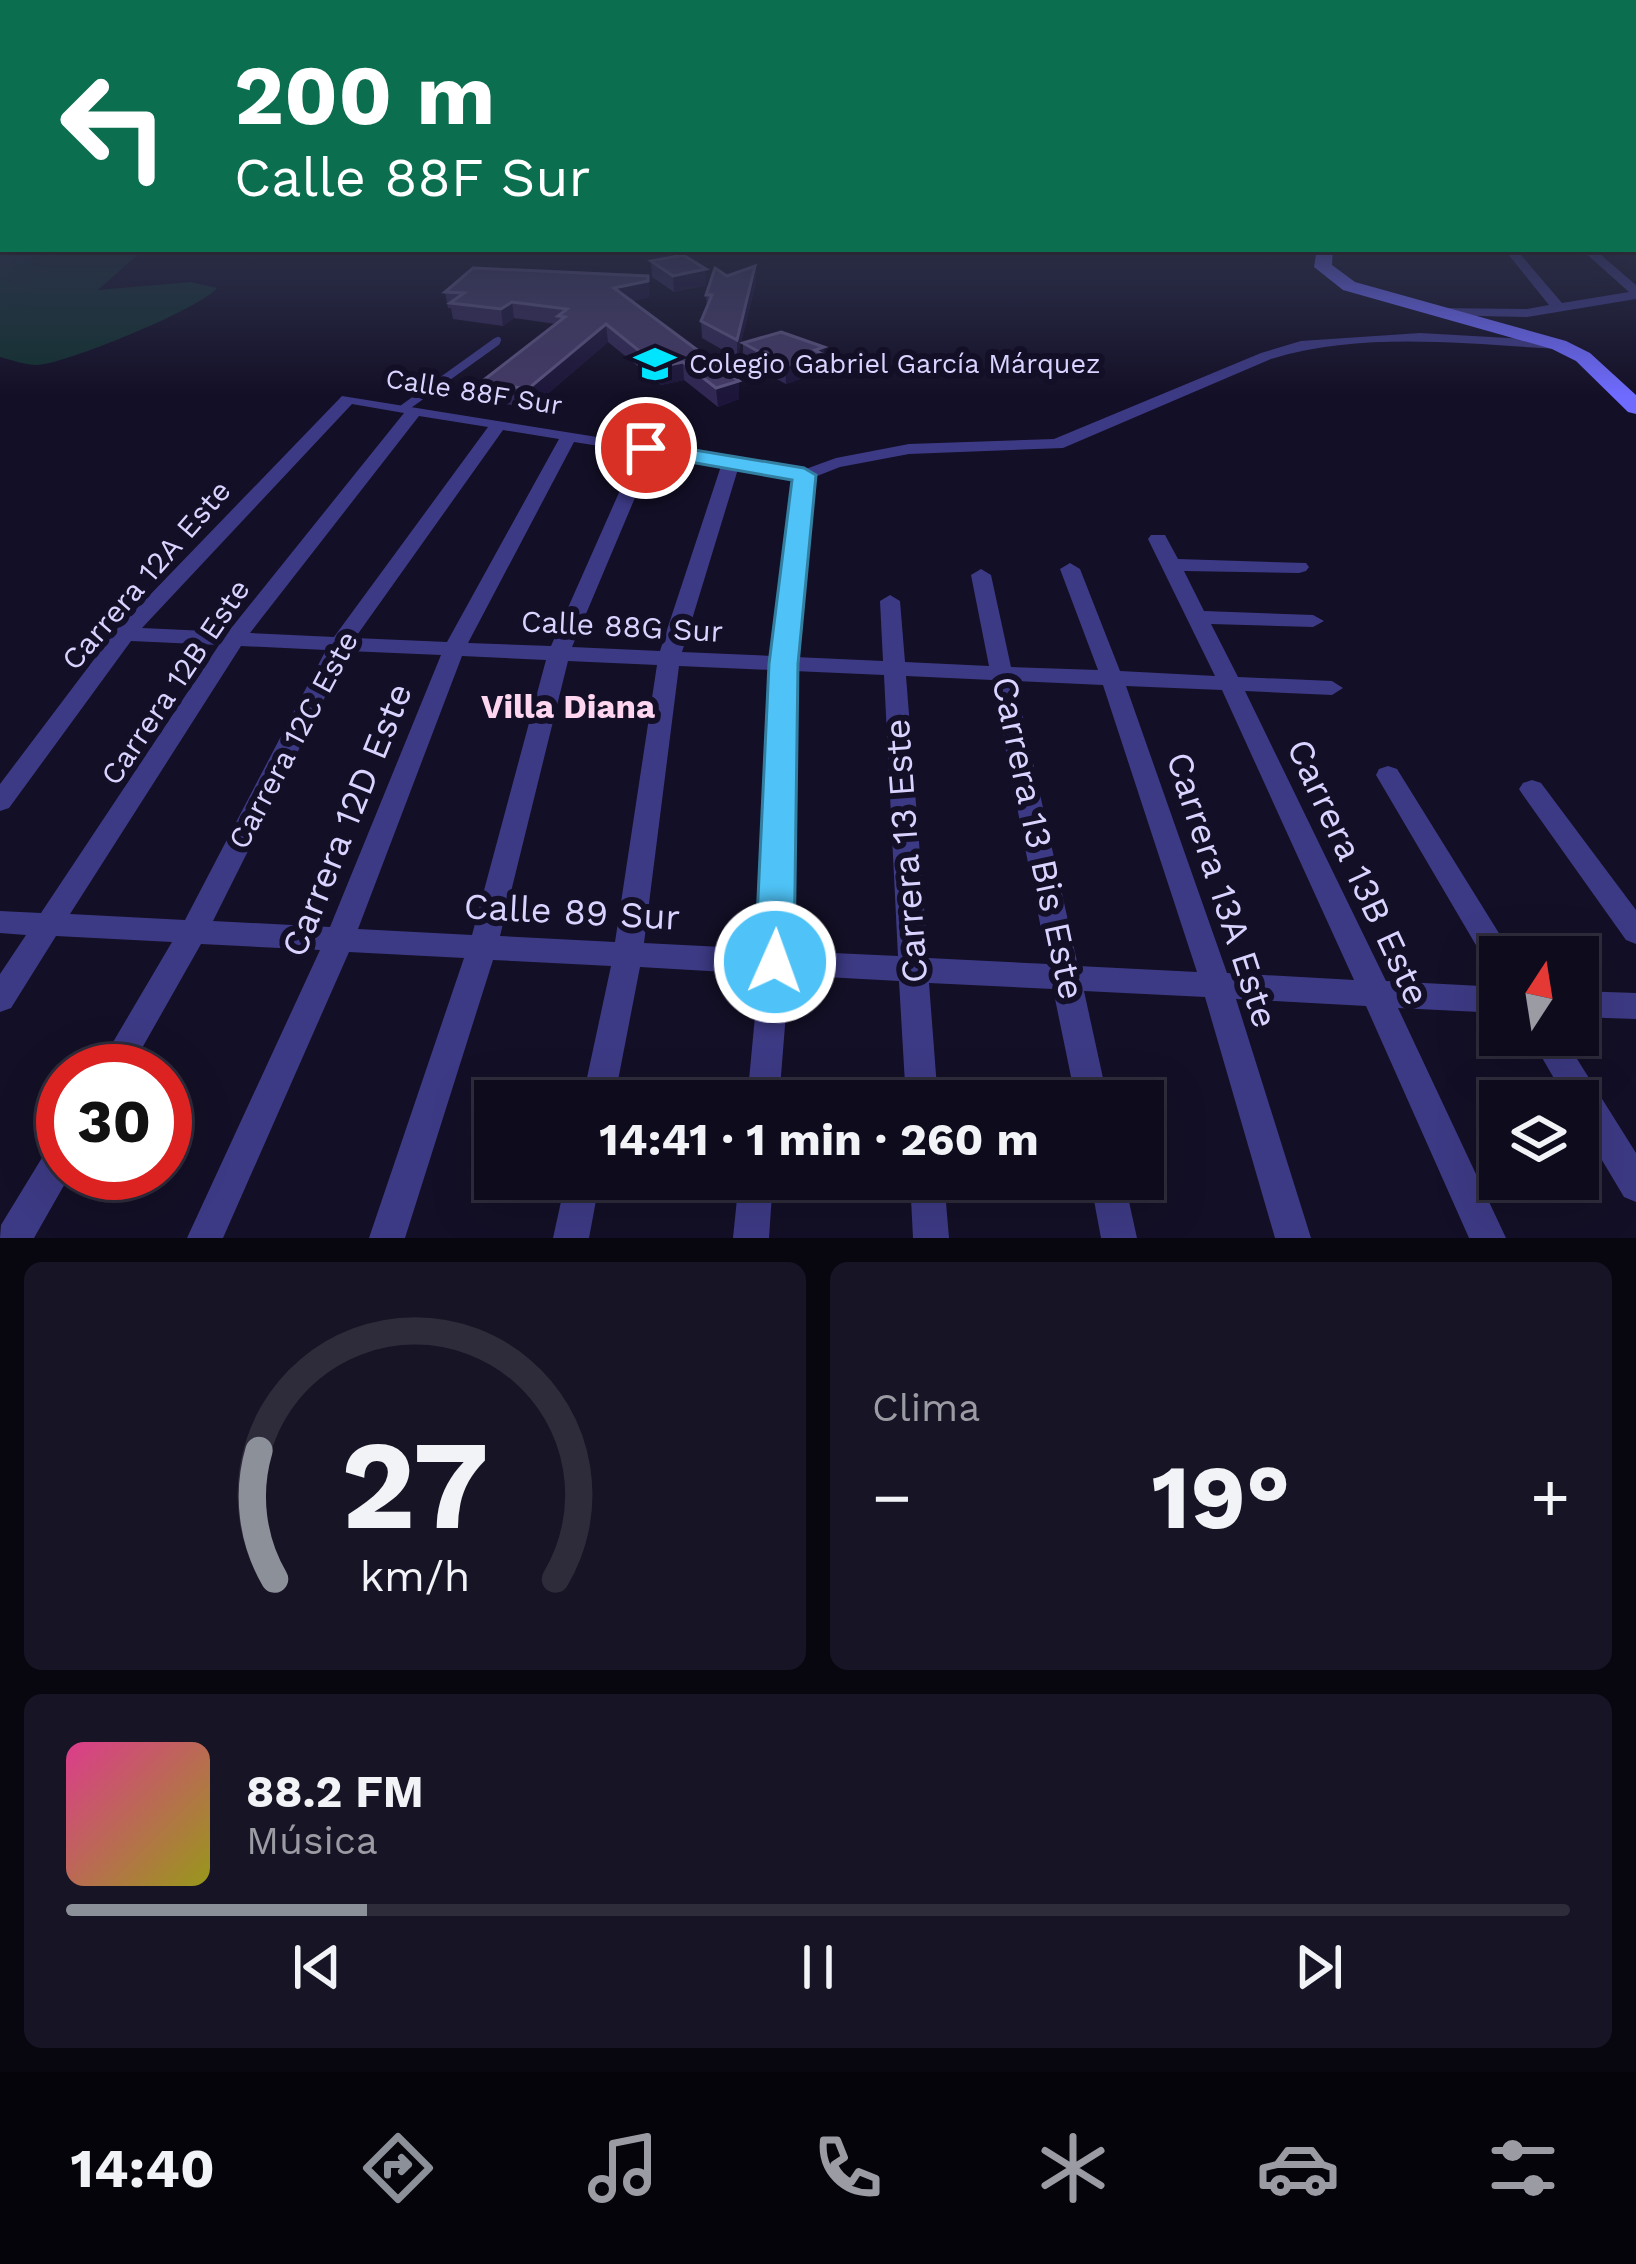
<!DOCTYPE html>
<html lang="es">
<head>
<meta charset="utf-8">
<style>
  body { margin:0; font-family:"Work Sans",sans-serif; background:#171425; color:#f1f3f6; height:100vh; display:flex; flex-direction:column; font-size:45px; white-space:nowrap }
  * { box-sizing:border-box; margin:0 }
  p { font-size:39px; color:#9b9ba3 }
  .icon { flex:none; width:66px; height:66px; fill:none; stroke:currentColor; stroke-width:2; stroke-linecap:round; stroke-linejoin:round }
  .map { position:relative; height:1238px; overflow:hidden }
  .side { display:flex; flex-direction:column; gap:24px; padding:24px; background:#08060f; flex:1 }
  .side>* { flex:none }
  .hud { position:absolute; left:0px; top:0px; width:1638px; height:252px; box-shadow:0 12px 48px #0002,0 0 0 3px #2e2b3b; background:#0b6e4f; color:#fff; overflow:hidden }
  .needle { width:78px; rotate:12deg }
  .fabs { position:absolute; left:1479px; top:936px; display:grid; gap:24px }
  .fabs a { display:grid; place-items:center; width:120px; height:120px; border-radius:0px; background:#0e0b1c; box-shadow:0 12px 48px #0002,0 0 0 3px #2e2b3b; font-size:60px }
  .speed { position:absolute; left:36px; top:1044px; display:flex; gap:24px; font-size:60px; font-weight:700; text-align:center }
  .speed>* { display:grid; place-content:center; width:156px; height:156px; border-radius:50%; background:#0e0b1c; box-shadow:0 12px 48px #0002,0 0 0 3px #2e2b3b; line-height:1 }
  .speed .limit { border:18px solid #d22; background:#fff; color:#111 }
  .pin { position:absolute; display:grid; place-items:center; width:102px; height:102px; color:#fff; margin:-51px; border:6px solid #fff; border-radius:50%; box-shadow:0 3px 12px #0007 }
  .me { position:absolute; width:132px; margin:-66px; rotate:2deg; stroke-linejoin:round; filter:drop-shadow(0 0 9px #0008) }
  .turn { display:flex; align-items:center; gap:42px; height:252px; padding:0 36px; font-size:54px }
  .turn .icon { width:156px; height:156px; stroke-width:2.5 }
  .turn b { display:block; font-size:84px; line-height:102px }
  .big { font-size:90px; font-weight:700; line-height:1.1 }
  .side .tile { flex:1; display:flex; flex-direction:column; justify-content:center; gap:18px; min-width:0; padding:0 42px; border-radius:18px; background:#171425 }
  .side .dial { align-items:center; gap:0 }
  .dial svg { height:312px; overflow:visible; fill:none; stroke:#2e2b3b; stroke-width:7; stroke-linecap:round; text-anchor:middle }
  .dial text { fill:#f1f3f6; stroke:none }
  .song { display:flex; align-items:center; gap:36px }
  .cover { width:144px; height:144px; border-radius:18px; background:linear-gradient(135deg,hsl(330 70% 55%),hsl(60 70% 35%)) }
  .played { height:12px; border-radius:6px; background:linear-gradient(90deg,#8c9099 20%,#2e2b3b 20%) }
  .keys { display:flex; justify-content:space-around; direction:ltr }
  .heat { display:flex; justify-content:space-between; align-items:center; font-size:66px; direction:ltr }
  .side .tiles { flex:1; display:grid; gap:24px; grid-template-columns:1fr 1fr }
  .tile:last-child { grid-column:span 2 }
  .trip { position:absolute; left:474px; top:1080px; width:690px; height:120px; border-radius:0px; background:#0e0b1c; box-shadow:0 12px 48px #0002,0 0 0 3px #2e2b3b; font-weight:700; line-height:120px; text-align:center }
  .menu { display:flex; height:192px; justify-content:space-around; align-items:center; background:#06040b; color:#9b9ba3 }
  .menu .icon { width:84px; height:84px }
  .menu .on { color:#8c9099 }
  .menu b { font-size:54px; color:#f1f3f6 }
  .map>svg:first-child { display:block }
</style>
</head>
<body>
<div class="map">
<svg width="1636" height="1238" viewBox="0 0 1636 1238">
  <rect width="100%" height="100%" fill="#130f26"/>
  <path fill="#12302f" d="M0 223 3 249H144L98 290 191 282 217 288C202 308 63 365 37 365 26 365 11 360 0 357Z"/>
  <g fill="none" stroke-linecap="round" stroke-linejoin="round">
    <path stroke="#3d3a85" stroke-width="6" d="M492 345 498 340"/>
    <path stroke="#3d3a85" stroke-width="8" d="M404 408 496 342"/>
    <g fill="#3d3a85" fill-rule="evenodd">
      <path d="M1504 249H1516L1562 303 1629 292 1581 249H1594L1636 285V299L1527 317 1435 315 1433 312 1440 308 1527 309 1549 305Z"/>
      <path d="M1420 333 1559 341 1566 345 1559 349C1464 344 1363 331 1271 359L1063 448 909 454 840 467 812 478 795 657 883 661 880 601 890 595 900 601 905 662 989 666 971 575 981 569 991 575 1011 667 1098 670 1060 569 1070 563 1080 569 1120 671 1215 676 1148 539 1151 535H1165L1178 559 1306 563 1309 567 1306 571 1299 573 1184 571 1204 611 1313 615 1324 621 1313 627 1211 624 1238 677 1332 681 1343 688 1332 695 1245 691 1386 981 1500 987V1013L1398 1008 1506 1238H1469L1366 1006 1236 999 1311 1238H1275L1205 997 1084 991 1108 1101H1076L1053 989 929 983 938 1101H906L899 981 789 975 779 1101H747L759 974 640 967 614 1101H582L611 966 493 960 405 1238H369L464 958 349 952 223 1238H187L320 950 201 944 129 1071H96L172 942 56 936 11 1008 0 1012V974L26 935 0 933V911L41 913 219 645 131 641 9 808 0 811V784L117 629 342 396 803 470 836 458 909 444 1054 439 1261 353 1301 341ZM352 404 404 413 228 632 142 628ZM419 416 488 427 334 637 250 633ZM503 430 559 439 447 642 355 638ZM574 442 637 452 551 646 468 643ZM653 455 721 466 660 651 572 647ZM738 469 795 479 773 656 682 652ZM241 646 326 650 185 920 70 914ZM348 651 441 655 330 927 213 921ZM462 656 546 660 472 935 358 929ZM568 661 657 665 615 942 500 936ZM679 666 772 670 761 949 644 943ZM794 671 884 675 898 956 790 951ZM906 676 992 680 1048 964 928 958ZM1015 681 1103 685 1197 972 1078 966ZM1126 686 1222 690 1354 980 1227 973Z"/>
      <path d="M1388 766 1397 769 1510 951 1513 957H1500V972L1490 969 1376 775 1379 769Z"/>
      <path d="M1532 780 1541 783 1636 910V944L1626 940 1523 795 1519 789 1523 783Z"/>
      <path d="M1578 991 1636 993V1019L1578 1017Z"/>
      <path d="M1529 1035H1562L1636 1153V1202L1624 1197 1578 1120V1101H1567Z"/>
      <path d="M63 1139V1173H71L34 1238H0L1 1225 51 1143Z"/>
      <path d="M566 1179H600L589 1238H553Z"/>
      <path d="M739 1179H773L769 1238H733Z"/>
      <path d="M910 1179H944L949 1238H913Z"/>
      <path d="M1090 1179H1124L1137 1238H1101Z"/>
    </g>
    <path fill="#6f6bff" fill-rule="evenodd" d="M1317 249H1333L1332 265 1355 282 1566 341 1590 353 1636 395V414L1628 412 1576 361 1552 349 1343 290 1314 267Z"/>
  </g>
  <g fill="#312854">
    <path d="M651 261 706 269V285L674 292 652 277Z"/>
    <path d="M755 266 756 282 737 358 702 338 701 321 707 307 706 295 727 276Z"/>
    <path d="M648 276 649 297 632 301 739 381V399L718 407 684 380 661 385 608 342 531 408 484 401 481 382 556 324 514 318 503 326 453 319 451 308H448L445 292Z"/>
    <path d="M743 343 824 365 822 366V371L786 384 743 361Z"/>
  </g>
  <g fill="#1d163a">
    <path d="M755 266 756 282 737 358V340Z"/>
    <path d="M706 269V285L674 292 673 276Z"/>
    <path d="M648 281 649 297 616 304 614 288Z"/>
    <path d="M512 302 514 318 503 326 501 309Z"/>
    <path d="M606 324 608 342 531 408 528 389Z"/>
    <path d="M824 347V365L822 366V371L786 384 785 366Z"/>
    <path d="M683 362 684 380 661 385 659 367Z"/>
    <path d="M739 381V399L718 407 716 388Z"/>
  </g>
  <g fill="#433a66" stroke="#5a527e" stroke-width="3">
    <path d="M683 255 706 269 673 276 651 261Z"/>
    <path d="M755 266 737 340 701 321 712 295H706L715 268 727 276Z"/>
    <path d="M473 268 648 276V281L614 288 739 381 716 388 683 362 659 367 606 324 528 389 481 382 565 317 558 316 567 309 512 302 501 309 450 303 464 293 445 292Z"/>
    <path d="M781 332 824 347 815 350 822 354 785 366 743 343Z"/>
  </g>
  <linearGradient id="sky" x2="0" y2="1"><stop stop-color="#0a0815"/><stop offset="0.56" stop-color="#333752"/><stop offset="1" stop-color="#333752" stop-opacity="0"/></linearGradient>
  <rect width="1636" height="396" fill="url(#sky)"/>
  <path fill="#4fc3f7" stroke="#337fa1" stroke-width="3" d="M646 442 804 468 816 475 798 664 794 962 788 973 775 978 761 973 755 962 769 664 792 480 639 453V444Z"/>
  <defs>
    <g id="school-bare" transform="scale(3.24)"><path d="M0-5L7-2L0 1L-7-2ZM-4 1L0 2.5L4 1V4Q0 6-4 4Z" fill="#00e5ff" stroke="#130f26" stroke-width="2.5" paint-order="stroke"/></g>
  </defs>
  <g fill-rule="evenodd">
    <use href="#school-bare" x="655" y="364"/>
  </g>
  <g text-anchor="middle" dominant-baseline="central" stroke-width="12" stroke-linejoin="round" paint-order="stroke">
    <g font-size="27" fill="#d9d4ff" stroke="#130f26" text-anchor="start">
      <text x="689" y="364">Colegio Gabriel García Márquez</text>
    </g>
    <g font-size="27" fill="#d9d4ff" stroke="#130f26">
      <text transform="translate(474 392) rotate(9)">Calle 88F Sur</text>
    </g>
    <g font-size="30" fill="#d9d4ff" stroke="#130f26">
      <text transform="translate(146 575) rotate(-49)">Carrera 12A Este</text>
      <text transform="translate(622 626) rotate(3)">Calle 88G Sur</text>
      <text transform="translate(175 682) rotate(-56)">Carrera 12B Este</text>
      <text transform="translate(293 740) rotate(-62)">Carrera 12C Este</text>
    </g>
    <g font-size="33" font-weight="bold" fill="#ffd6f0" stroke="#130f26">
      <text x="568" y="706">Villa Diana</text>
    </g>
    <g font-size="36" fill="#d9d4ff" stroke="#130f26">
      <text transform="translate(347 820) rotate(-68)">Carrera 12D Este</text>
      <text transform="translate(1038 838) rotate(78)">Carrera 13 Bis Este</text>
      <text transform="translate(906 851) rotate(-94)">Carrera 13 Este</text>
      <text transform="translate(1358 872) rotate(65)">Carrera 13B Este</text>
      <text transform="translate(1222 890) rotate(72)">Carrera 13A Este</text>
      <text transform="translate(572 912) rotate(3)">Calle 89 Sur</text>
    </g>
  </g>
</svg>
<div class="fabs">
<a><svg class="needle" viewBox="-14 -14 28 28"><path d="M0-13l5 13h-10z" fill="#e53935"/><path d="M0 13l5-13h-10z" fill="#9b9ba3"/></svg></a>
<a><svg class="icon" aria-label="layers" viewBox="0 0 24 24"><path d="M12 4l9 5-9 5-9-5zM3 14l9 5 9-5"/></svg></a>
</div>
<div class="speed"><div class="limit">30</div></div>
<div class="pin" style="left:646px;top:448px;background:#d93025"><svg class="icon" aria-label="arrive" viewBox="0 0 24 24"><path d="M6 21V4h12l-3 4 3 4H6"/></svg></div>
<svg class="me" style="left:775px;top:962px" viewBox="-20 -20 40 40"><circle r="17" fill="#4fc3f7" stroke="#fff" stroke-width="3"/><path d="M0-11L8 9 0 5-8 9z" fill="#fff"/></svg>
<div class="trip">14:41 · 1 min · 260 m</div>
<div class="hud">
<div class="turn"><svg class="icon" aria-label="left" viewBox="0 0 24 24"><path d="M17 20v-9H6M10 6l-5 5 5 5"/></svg><div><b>200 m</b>Calle 88F Sur</div></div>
</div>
</div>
<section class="side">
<div class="tiles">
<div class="tile dial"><svg viewBox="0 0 100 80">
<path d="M14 69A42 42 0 1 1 86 69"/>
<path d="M14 69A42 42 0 0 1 10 36" stroke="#8c9099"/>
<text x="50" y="56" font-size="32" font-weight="700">27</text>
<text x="50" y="72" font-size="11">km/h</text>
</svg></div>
<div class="tile"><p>Clima</p>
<div class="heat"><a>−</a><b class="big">19°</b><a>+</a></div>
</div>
<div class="tile">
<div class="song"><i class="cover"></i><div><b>88.2 FM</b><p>Música</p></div></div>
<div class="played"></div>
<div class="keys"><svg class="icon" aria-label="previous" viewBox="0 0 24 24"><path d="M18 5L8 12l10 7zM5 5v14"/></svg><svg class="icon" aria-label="pause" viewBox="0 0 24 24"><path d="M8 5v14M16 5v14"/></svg><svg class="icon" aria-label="next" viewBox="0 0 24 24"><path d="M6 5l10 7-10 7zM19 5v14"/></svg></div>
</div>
</div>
</section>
<nav class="menu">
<b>14:40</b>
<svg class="icon on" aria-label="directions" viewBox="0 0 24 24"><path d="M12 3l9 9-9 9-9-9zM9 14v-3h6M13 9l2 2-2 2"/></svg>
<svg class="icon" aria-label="music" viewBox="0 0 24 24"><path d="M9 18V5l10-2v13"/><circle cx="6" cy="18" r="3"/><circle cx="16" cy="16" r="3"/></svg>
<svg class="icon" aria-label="phone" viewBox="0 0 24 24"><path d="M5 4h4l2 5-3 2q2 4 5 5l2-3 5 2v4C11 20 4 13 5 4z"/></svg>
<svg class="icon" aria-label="climate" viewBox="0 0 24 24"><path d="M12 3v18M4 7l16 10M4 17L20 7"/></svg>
<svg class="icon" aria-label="car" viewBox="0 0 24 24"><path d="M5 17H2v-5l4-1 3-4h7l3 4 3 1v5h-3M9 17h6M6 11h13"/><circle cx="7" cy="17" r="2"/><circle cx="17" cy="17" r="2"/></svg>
<svg class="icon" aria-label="filters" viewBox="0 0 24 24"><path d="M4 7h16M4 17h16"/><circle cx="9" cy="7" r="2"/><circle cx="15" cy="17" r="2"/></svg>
</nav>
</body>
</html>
